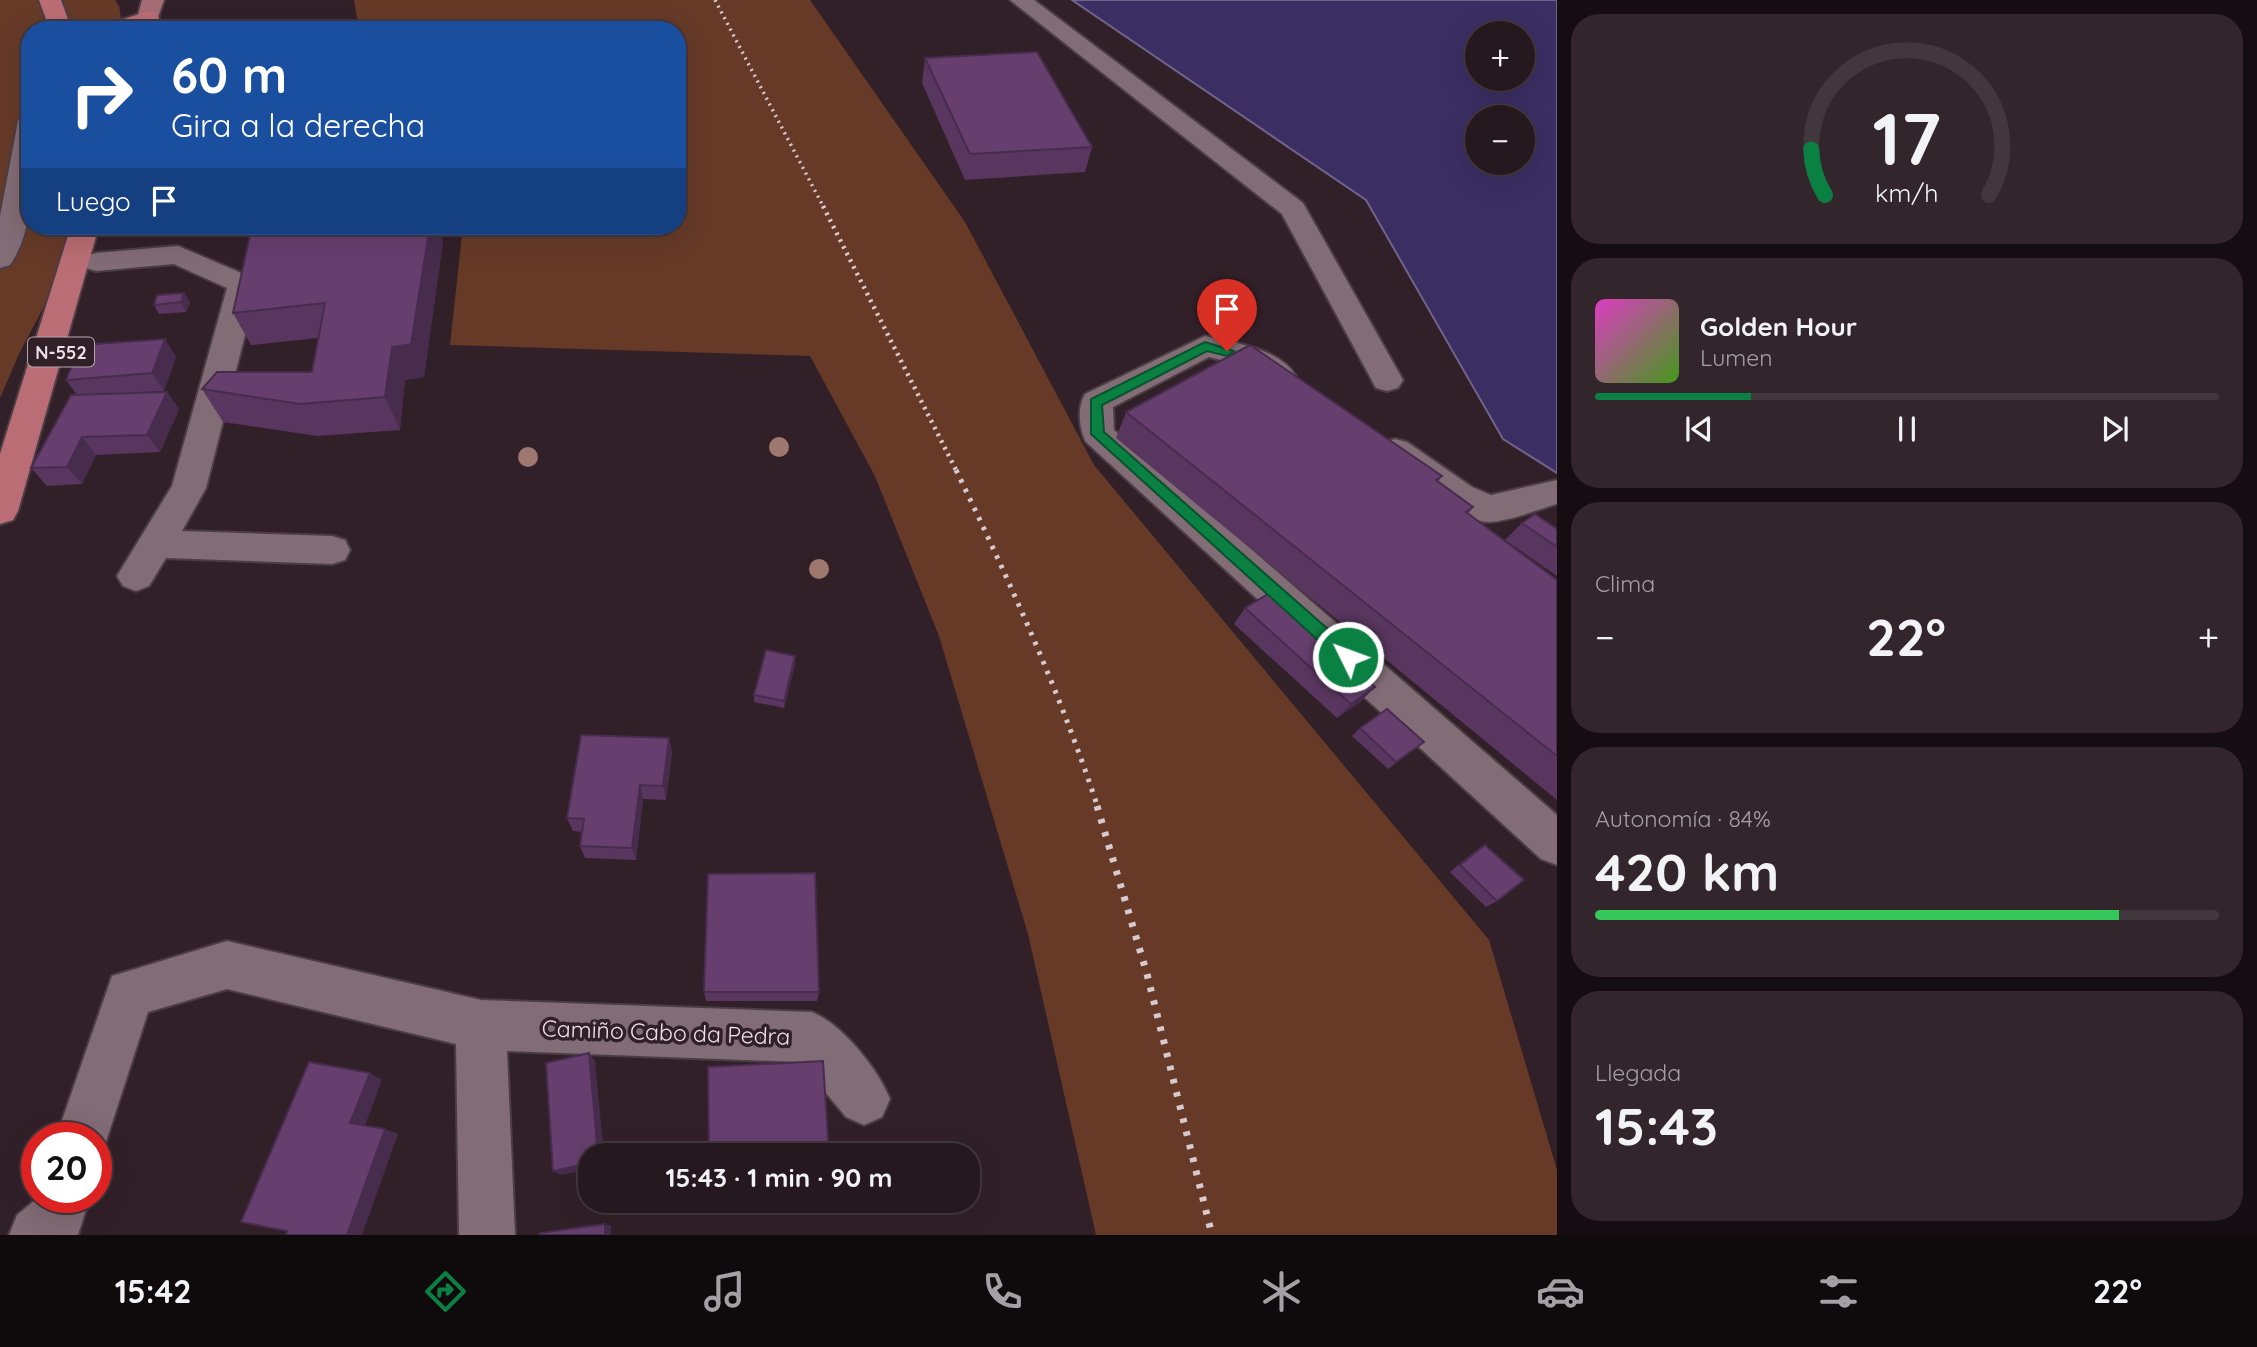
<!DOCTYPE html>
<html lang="es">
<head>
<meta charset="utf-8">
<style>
  body { margin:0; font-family:Quicksand,sans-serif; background:#32252c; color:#f1f3f6; height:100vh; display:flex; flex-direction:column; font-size:26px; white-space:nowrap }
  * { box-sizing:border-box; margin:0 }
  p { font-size:23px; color:#a4a0a4 }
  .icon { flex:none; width:38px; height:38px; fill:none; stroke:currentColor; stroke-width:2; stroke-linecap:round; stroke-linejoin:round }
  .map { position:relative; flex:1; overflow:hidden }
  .panel { display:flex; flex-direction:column; gap:14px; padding:14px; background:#150d11; width:700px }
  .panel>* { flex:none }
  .banner { position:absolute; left:21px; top:21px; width:665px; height:214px; border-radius:28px; box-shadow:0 7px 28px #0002,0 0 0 2px #42373d; background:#1a4fa0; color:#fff; overflow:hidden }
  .fabs { position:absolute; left:1465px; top:21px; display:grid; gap:14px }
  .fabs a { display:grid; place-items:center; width:70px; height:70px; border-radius:50%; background:#26181f; box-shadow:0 7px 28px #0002,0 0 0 2px #42373d; font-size:35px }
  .speed { position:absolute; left:21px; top:1122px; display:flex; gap:14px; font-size:35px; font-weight:700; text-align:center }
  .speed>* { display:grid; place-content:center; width:91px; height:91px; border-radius:50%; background:#26181f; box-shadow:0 7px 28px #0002,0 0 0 2px #42373d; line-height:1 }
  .speed .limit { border:10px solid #d22; background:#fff; color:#111 }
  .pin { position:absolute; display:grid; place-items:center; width:60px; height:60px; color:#fff; margin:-72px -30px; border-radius:50% 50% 50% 0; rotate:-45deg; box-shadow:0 0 7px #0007 }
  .pin .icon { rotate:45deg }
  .me { position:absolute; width:77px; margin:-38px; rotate:312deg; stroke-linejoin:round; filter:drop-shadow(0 0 5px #0008) }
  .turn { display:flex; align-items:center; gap:24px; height:147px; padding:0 35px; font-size:32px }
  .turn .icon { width:91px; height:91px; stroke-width:2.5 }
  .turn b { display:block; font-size:49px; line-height:60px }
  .then { display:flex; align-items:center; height:66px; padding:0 35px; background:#0003; gap:14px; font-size:26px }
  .big { font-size:52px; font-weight:700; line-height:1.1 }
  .panel .widget { flex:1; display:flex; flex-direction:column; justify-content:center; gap:10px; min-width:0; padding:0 24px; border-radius:28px; background:#32252c }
  .panel .dial { align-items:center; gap:0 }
  .dial svg { height:182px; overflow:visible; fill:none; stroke:#42373d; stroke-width:7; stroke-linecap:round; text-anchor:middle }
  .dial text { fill:#f1f3f6; stroke:none }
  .song { display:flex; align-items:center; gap:21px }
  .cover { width:84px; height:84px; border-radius:10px; background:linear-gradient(135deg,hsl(310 70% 55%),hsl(100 70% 35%)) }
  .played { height:7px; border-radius:4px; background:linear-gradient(90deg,#0b8043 25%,#42373d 25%) }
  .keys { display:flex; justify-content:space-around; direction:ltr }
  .heat { display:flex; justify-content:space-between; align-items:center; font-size:38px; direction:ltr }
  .charge { height:10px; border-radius:5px; background:linear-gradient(90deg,#34c759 84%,#42373d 0) }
  .trip { position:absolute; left:578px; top:1143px; width:402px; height:70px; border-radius:28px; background:#26181f; box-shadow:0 7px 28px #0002,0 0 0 2px #42373d; font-weight:700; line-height:70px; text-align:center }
  .menu { display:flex; height:112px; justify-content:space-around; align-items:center; background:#0f0a0c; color:#a4a0a4 }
  .menu .icon { width:49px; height:49px }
  .menu .on { color:#0b8043 }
  .menu b { font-size:32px; color:#f1f3f6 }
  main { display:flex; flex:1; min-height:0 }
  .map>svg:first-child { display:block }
</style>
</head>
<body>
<main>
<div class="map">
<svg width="1557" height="1235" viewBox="0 0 1557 1235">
  <rect width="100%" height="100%" fill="#322029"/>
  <g fill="#673a28">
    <path d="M0 0H115L119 6 123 30H30V226H86L19 354 0 398Z"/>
    <path d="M354 0H810L965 222 1094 465 1489 940 1557 1170V1235H1096L1028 934 939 636 875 476 810 356 450 345 463 226H677V30H359Z"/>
  </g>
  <path fill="#3b2e63" stroke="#70638a" stroke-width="2" fill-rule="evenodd" d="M1072 0H1557V473L1503 439 1366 200ZM1477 33H1522V79H1477ZM1477 117H1522V163H1477Z"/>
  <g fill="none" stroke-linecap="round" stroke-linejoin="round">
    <g stroke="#4c3d45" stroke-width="4">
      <g id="minor">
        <path d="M1010 0H1034L1303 203 1403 380 1398 388 1387 391 1376 388 1282 214Z"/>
        <path d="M30 114C30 162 39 224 10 265L0 268V216L18 121 21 116Z"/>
        <path d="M178 246 253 278 258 284 206 488 182 531 332 536 345 540 350 550 345 560 332 564 166 558 149 586 136 591 123 586 117 576 172 486 227 288 174 264 96 271 86 268 82 262 86 256 96 253Z"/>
        <path d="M1205 336C1234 343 1279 348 1296 376L1291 384C1270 390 1259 375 1241 366 1231 361 1219 360 1209 357L1113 407 1114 430 1557 815V865L1541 859 1086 442C1079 429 1077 407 1085 394Z"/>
        <path d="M1395 439 1407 442 1472 487 1491 495 1557 480V504C1536 510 1510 521 1489 522 1464 523 1405 475 1383 460L1378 451 1383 442Z"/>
        <path d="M227 941 481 1000 812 1012C842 1024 878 1069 890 1099L882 1117 864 1125 846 1117 800 1062 507 1051 515 1235H459L456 1044 227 989 148 1012 101 1157 96 1159V1138H56L112 976Z"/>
        <path d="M37 1194V1197H90L78 1235H9L17 1215 34 1201Z"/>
      </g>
    </g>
    <g stroke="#4c3d45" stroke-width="4">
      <path id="major" d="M142 0H164L156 23H140L137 18Z"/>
    </g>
    <g stroke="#4c3d45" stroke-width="4">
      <g id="highway">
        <path d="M39 0H61L72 30H50Z"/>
        <path d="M148 11 156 13 159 18C147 33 120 30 103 30L106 25Z"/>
        <path d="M71 226H99L18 511 13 520 0 524V454Z"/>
      </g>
    </g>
    <use href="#minor" fill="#826c76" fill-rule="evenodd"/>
    <use href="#major" fill="#a46d75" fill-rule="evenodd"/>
    <use href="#highway" fill="#ba6d74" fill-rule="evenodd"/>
    <path stroke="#d6c9cf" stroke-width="3.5" stroke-dasharray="2 4.5" stroke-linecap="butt" d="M715 0 824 208"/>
    <path stroke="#d6c9cf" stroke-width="4.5" stroke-dasharray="2.5 5" stroke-linecap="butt" d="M823 206 957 472"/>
    <path stroke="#d6c9cf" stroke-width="5" stroke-dasharray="3.5 7" stroke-linecap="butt" d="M956 470C1009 580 1060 692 1098 808"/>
    <path stroke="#d6c9cf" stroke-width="7" stroke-dasharray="4.5 9" stroke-linecap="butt" d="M1097 806 1147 974 1212 1235"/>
  </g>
  <g fill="#9e776f">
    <circle cx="779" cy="447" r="10"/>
    <circle cx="528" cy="457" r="10"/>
    <circle cx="819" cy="569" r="10"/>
  </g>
  <g fill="#58365f">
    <path d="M925 58 1092 147 1085 172 965 180 922 83Z"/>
    <path d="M443 241 424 377 405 380 400 430 317 436 223 422 202 389 312 372 318 338 251 345 233 313Z"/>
    <path d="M184 293 190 302 186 312 159 314 154 305Z"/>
    <path d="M176 357 164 391 144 392H167L179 409 160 452 96 455 82 484 47 486 31 468 77 395 66 380Z"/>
    <path d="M1126 412 1442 476 1438 482 1473 507 1468 514 1557 580V800L1116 438Z"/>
    <path d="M1522 523 1557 529V576L1505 540Z"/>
    <path d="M1245 608 1375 687 1360 702 1337 718 1234 624Z"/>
    <path d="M795 664 784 708 754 702V695Z"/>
    <path d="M1360 728 1415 749 1388 769 1352 736Z"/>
    <path d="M669 738 672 752 666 800 643 799 636 860 585 858 580 846 582 832 573 831 567 818Z"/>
    <path d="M1485 845 1497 901 1486 907 1450 872 1475 851Z"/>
    <path d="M704 992H819L817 1001H706Z"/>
  </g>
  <g fill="#472c4e">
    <path d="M430 226H438L443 241 424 377 405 380 400 430 385 397 392 347Z"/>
    <path d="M184 293 190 302 186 312 181 302Z"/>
    <path d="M165 339 176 357 164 391 152 373Z"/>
    <path d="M167 392 179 409 160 452 147 435Z"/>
    <path d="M82 437 96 455 82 484 67 467Z"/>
    <path d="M795 656V664L784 708V701Z"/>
    <path d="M1375 687 1360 702 1337 718 1351 704Z"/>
    <path d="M669 738 672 752 666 800 663 786Z"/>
    <path d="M640 785 643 799 636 860 632 848Z"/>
    <path d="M589 1053 595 1061 604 1155H598Z"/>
    <path d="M370 1073 382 1080 364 1128 350 1123Z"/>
    <path d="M385 1129 398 1134 362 1235H347Z"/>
    <path d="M590 1163V1169L561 1175 553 1171Z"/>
    <path d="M605 1224 611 1226V1235H605Z"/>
  </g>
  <g fill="#663f6f" stroke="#472c4e" stroke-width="2">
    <path d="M1037 52 1092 147 970 154 925 58Z"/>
    <path d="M252 226H430L411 344 392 347 385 397 300 404 202 389 217 372H312L325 303 233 313Z"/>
    <path d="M184 293 181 302 154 305 157 295Z"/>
    <path d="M165 339 152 373 66 380 81 345Z"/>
    <path d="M1250 345 1442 476 1436 480 1473 507 1466 512 1557 580V756L1126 412Z"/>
    <path d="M167 392 147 435 82 437 67 467 31 468 71 395Z"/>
    <path d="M1535 514 1557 529V547L1522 523Z"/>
    <path d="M1268 594 1375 687 1351 704 1245 608Z"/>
    <path d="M766 650 795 656 784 701 754 695Z"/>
    <path d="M1387 709 1424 742 1396 762 1360 728Z"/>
    <path d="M581 735 669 738 663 786 640 785 632 848 580 846 584 819 567 818Z"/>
    <path d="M1485 845 1524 880 1497 901 1460 865Z"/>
    <path d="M815 873 819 992H704L708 874Z"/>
    <path d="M589 1053 598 1155H590V1163L553 1171 546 1063Z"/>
    <path d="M823 1061 829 1155H709L708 1067Z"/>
    <path d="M309 1062 370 1073 350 1123 385 1129 347 1235H286L287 1231 241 1222Z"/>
    <path d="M605 1224V1235H540V1233Z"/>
  </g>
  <path fill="#0b8043" stroke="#07532c" stroke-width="2" d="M1205 342 1234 351 1227 356 1207 351 1102 405 1104 432 1354 652V662H1342L1091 434V399Z"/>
  <g text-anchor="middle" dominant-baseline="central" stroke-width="7" stroke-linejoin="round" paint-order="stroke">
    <rect fill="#322029" stroke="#b5a6ad" stroke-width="2" x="28" y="337.5" width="66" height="29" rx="5"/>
    <g font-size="18" font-weight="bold" fill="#ede0e6">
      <text x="61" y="352">N-552</text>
    </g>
    <g font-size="23" fill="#ede0e6" stroke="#322029">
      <text transform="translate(666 1032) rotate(2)">Camiño Cabo da Pedra</text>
    </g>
  </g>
</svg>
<div class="fabs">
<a>+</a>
<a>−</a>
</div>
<div class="speed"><div class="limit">20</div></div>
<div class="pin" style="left:1227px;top:351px;background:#d93025"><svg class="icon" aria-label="arrive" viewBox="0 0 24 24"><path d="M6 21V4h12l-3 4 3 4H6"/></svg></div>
<svg class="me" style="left:1348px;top:657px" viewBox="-20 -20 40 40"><circle r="17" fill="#0b8043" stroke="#fff" stroke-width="3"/><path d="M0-11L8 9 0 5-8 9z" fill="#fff"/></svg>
<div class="trip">15:43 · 1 min · 90 m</div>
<div class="banner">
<div class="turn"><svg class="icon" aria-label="right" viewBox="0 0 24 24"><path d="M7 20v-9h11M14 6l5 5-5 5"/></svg><div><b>60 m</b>Gira a la derecha</div></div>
<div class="then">Luego<svg class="icon" aria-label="arrive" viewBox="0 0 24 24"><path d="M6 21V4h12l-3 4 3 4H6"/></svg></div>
</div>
</div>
<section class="panel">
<div class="widget dial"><svg viewBox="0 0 100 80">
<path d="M14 69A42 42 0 1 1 86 69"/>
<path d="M14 69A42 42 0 0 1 8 49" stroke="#0b8043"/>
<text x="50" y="56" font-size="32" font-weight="700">17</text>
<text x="50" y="72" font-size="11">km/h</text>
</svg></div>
<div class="widget">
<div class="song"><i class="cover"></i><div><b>Golden Hour</b><p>Lumen</p></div></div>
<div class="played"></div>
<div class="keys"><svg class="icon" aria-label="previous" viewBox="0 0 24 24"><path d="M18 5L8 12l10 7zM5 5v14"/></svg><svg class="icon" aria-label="pause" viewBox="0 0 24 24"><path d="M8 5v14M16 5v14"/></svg><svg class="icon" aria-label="next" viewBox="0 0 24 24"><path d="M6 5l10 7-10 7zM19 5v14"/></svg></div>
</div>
<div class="widget"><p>Clima</p>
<div class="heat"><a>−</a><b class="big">22°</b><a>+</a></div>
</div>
<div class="widget"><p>Autonomía · 84%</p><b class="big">420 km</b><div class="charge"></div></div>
<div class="widget"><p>Llegada</p><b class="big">15:43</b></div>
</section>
</main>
<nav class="menu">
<b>15:42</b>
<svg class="icon on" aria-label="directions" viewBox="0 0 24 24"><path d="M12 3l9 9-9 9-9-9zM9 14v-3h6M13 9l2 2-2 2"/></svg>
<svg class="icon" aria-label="music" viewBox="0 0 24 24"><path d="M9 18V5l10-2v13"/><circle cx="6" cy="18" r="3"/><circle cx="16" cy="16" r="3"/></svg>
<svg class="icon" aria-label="phone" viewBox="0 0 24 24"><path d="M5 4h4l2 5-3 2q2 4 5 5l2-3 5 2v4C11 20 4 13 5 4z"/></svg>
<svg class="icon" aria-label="climate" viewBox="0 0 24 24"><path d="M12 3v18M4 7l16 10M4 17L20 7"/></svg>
<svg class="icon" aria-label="car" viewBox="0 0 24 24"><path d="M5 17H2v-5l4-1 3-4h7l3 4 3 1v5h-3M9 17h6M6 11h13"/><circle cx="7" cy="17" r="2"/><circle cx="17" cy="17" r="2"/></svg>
<svg class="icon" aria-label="filters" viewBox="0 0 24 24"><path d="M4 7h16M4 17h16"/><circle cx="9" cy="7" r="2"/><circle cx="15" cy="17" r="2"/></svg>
<b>22°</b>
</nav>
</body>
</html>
